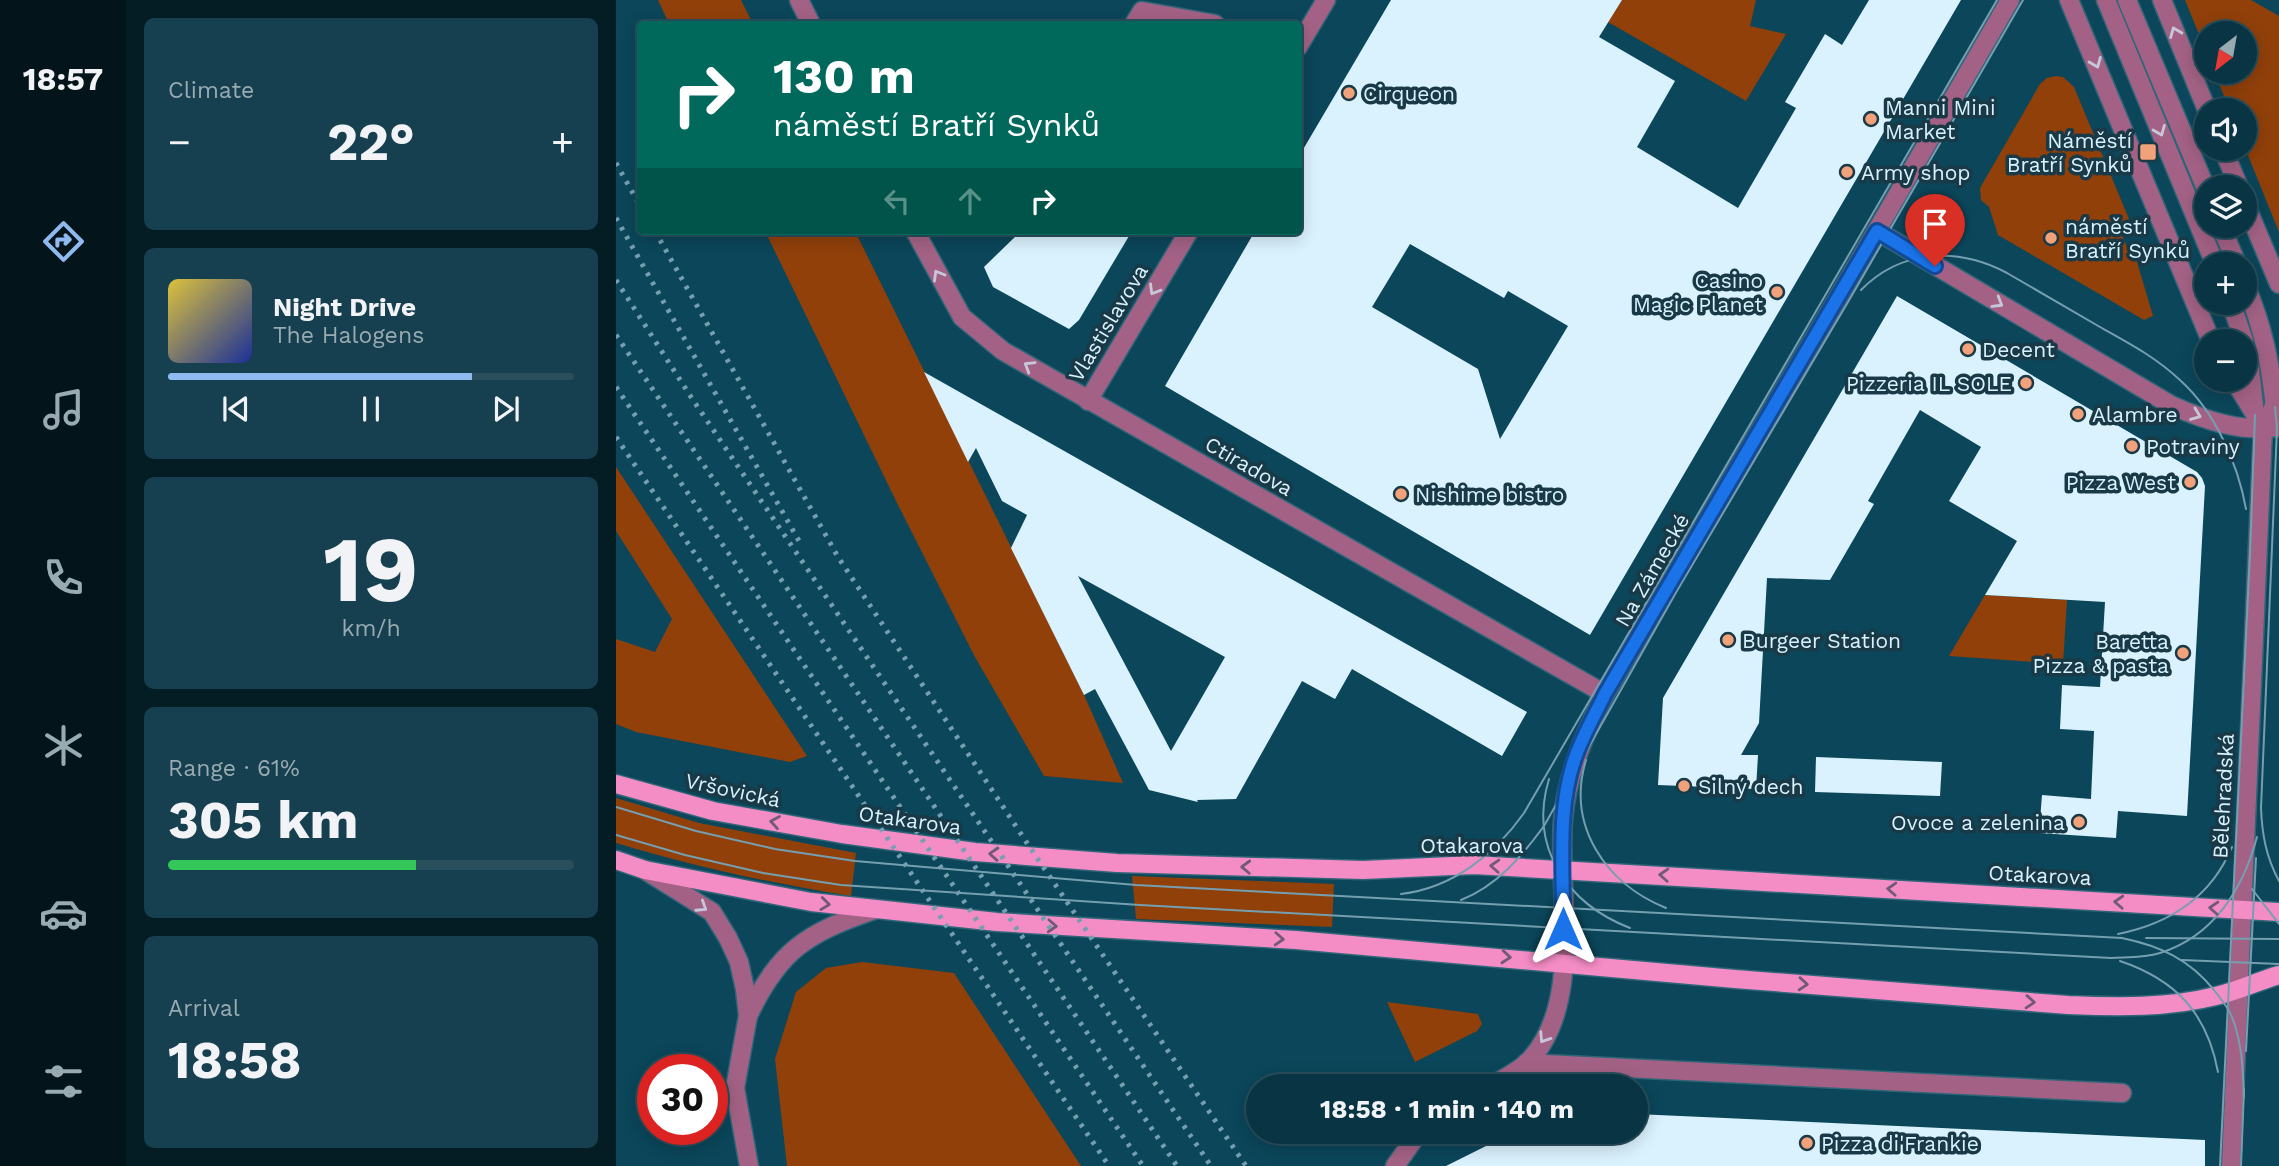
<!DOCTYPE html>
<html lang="en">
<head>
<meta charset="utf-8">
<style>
  body { margin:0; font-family:"Work Sans",sans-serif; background:#163f4f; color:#f1f3f6; height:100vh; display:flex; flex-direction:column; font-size:26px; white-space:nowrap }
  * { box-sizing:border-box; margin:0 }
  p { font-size:23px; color:#98aab2 }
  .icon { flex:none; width:38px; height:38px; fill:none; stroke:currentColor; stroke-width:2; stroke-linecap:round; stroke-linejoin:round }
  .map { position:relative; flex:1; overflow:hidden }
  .panel { display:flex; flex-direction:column; gap:18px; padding:18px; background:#041d25; width:490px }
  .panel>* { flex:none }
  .banner { position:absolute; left:21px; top:21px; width:665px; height:214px; border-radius:7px; box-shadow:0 4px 18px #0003,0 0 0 2px #294f5d; background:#00695c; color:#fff; overflow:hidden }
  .needle { width:46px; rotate:211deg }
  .buttons { position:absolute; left:1578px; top:21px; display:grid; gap:14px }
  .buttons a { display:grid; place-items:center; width:63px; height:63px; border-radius:50%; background:#083444; box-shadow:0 4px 18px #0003,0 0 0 2px #294f5d; font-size:35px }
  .speed { position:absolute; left:21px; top:1054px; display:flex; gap:14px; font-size:35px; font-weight:700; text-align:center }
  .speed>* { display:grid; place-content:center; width:91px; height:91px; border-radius:50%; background:#083444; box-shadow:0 4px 18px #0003,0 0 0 2px #294f5d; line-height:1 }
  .speed .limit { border:10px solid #d22; background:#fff; color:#111 }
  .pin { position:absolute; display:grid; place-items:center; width:60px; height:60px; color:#fff; margin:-72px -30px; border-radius:50% 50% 50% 0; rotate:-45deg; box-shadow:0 0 7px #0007 }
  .pin .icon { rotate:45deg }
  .me { position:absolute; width:77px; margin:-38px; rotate:0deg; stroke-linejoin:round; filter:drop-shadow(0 0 5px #0008) }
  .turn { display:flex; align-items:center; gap:24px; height:147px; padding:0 21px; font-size:32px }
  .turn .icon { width:91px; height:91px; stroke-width:2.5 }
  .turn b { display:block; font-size:49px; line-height:60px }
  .lanes { display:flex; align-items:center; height:66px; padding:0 21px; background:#0003; justify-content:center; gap:35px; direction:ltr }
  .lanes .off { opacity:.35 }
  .big { font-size:52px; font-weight:700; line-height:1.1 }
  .panel .widget { flex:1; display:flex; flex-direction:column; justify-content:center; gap:10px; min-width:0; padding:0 24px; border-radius:10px; background:#163f4f }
  .panel .dial { align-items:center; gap:0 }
  .dial b { font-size:91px; line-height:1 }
  .song { display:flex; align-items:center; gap:21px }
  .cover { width:84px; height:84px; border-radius:10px; background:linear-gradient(135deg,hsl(50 70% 55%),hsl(230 70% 35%)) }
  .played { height:7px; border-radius:4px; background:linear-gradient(90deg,#90b9f0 75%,#294f5d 75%) }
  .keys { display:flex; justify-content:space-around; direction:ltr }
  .heat { display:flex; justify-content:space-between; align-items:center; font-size:38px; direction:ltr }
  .charge { height:10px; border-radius:5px; background:linear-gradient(90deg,#34c759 61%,#294f5d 0) }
  .trip { position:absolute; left:630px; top:1074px; width:402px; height:70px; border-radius:35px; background:#083444; box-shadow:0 4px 18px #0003,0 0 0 2px #294f5d; font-weight:700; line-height:70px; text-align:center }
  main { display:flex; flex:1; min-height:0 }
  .menu { display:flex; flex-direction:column; width:126px; justify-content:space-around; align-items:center; background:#03151b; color:#98aab2 }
  .menu .icon { width:49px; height:49px }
  .menu .selected { color:#90b9f0 }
  .menu b { font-size:32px; color:#f1f3f6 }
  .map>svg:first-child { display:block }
</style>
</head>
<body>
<main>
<nav class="menu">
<b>18:57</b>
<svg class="icon selected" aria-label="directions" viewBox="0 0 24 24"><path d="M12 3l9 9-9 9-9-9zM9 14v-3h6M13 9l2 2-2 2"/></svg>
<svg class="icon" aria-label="music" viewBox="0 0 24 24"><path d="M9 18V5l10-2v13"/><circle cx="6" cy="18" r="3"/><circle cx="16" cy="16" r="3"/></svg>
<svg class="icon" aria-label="phone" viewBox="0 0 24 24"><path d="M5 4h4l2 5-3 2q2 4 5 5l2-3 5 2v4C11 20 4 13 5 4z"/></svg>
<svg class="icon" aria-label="climate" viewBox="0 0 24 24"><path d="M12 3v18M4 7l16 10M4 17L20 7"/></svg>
<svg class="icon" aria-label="car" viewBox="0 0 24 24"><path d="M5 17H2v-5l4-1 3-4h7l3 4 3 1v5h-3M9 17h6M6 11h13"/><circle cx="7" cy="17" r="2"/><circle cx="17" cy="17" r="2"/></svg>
<svg class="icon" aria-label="filters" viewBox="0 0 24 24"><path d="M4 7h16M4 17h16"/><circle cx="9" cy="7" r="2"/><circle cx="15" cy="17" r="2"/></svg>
</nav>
<section class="panel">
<div class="widget"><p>Climate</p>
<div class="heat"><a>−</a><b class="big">22°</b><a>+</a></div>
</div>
<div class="widget">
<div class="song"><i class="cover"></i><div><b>Night Drive</b><p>The Halogens</p></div></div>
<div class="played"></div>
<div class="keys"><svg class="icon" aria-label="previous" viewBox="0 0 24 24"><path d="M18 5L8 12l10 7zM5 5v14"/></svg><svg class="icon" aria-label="pause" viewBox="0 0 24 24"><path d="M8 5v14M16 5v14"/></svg><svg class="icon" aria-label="next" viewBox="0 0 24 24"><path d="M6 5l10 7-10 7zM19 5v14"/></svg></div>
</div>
<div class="widget dial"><b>19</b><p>km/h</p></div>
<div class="widget"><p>Range · 61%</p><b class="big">305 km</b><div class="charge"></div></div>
<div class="widget"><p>Arrival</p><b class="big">18:58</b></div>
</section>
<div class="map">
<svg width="1663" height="1166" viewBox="0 0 1663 1166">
  <rect width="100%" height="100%" fill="#0b465a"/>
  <g fill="#91400a">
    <path d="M42 0H125L137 24H53Z"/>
    <path d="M1006 0H1140L1134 26 1170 34 1130 101 992 22Z"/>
    <path d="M1569 0H1635L1663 16V232L1629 148V110H1614L1598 72H1629V33H1591V54Z"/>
    <path d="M1440 76 1447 77 1458 87 1513 219 1502 226 1513 252 1519 255 1537 316 1528 320 1382 235 1373 207 1365 200 1364 188 1424 84 1431 78Z"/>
    <path d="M149 231H239L468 695 507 783 428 776 359 657 281 503Z"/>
    <path d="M0 467 191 756 174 762 20 732 0 724V639L39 652 56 619 0 531Z"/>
    <path d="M1369 595 1451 600 1447 664 1333 656Z"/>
    <path d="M0 798 83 823 240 853 235 896C154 883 79 867 0 843Z"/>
    <path d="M516 876 718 884 716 927 520 919Z"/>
    <path d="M246 962 338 973 465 1166H171L159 1059 180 992 210 968Z"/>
    <path d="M771 1002 862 1014 866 1024 861 1031 799 1062Z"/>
  </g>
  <g fill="#daf2fe" fill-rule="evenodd">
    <path d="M775 0H1006L983 37 1059 81 1021 147 1122 208 1180 108 1169 102 1209 34 1226 45 1253 0H1345L974 635 549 386 639 231H682V158ZM794 244 888 298 892 291 952 326 884 439 862 369 756 307Z"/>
    <path d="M405 231H516L463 320 453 329 377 287 368 267Z"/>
    <path d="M1281 296 1581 472 1586 478 1589 486 1571 816 1502 811 1500 838 1423 833 1426 795 1475 799 1478 731 1444 729 1446 685 1484 687 1489 602 1369 595 1401 541 1333 501 1365 447 1304 410 1252 501 1258 504 1214 580 1151 578 1143 723 1125 755H1142L1140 789 1042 785 1047 698Z"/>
    <path d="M308 372 911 712 886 756 736 669 719 699 686 681 620 799 581 800 582 802 533 790 479 689 468 695 395 548 411 515 386 501 360 448 352 462ZM462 576 609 657 555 751Z"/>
    <path d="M1200 757 1326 762 1324 796 1199 792Z"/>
    <path d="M1020 1114 1589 1140V1166H830L898 1132H1020Z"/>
  </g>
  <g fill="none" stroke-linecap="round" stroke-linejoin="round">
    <g stroke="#306578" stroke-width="21">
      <g id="minor">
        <path d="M183 0 195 24"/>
        <path d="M1453 0 1595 341"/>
        <path d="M1490 0 1599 264"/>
        <path d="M1511 0 1591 191"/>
        <path d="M1546 0 1591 110"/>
        <path d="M518 24 526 11 599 24"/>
        <path d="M682 47 710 0"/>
        <path d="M1607 149 1623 187"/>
        <path d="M1629 203 1663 284"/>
        <path d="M1605 226 1621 264"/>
        <path d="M299 231 346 317 387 351 989 694"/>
        <path d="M1261 231 1555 405C1588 420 1626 433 1663 427"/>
        <path d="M1629 284C1647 327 1654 361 1659 407"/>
        <path d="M1615 303 1628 341"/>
        <path d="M1629 348 1634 370 1639 415"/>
        <path d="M1618 380 1637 411"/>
        <path d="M472 401 573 231"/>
        <path d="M29 870 96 912 112 938 123 962 129 989 132 1016 119 1088 133 1166"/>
        <path d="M132 1016C163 950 191 933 258 910"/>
        <path d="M910 1063 1506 1093"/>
        <path d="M875 1087C886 1079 901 1072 911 1063 969 1005 941 894 947 820 951 774 968 735 989 694L1223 296 1394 0"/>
        <path d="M779 1166 799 1138 808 1132"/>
        <path d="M1615 1166 1647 429 1663 396"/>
      </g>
    </g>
    <g stroke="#306578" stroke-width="21">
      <g id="major">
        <path d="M0 784 97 811 226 834 359 852 501 863 747 870 858 865 1663 912"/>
        <path d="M0 860 29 870 195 902 381 922 680 940 1119 979 1452 1005C1502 1007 1552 1008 1600 996 1622 991 1642 981 1663 975"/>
      </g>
    </g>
    <use href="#minor" stroke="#a36285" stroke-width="18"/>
    <use href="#major" stroke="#f48cc5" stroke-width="18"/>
    <g stroke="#759fb0" stroke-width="2">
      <path d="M1245 290C1285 249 1342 247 1391 273 1422 291 1453 309 1484 327 1513 343 1541 358 1565 381 1599 412 1622 464 1630 509"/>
      <path d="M1659 407 1661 428 1645 808C1646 834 1650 857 1663 881"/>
      <path d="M970 760C950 826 990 884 1050 908"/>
      <path d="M933 779C912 848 952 904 1014 928"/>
      <path d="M0 807 80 831 159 849 239 861 520 885 1506 938C1544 946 1573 959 1598 990 1604 998 1612 1007 1616 1017 1626 1042 1627 1070 1628 1097"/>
      <path d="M0 835 69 855 147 873 225 885 524 905 1495 958C1512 957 1528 958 1544 953 1598 936 1627 889 1641 837"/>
      <path d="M1636 889 1663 924"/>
      <path d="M785 894C837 888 879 854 908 813L1381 0"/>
      <path d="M845 900C881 886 906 856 928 826L1062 589 1232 302 1407 0"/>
      <path d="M1502 934C1553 924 1595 897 1616 847"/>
      <path d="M1530 938 1663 939"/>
      <path d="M1566 960 1663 964"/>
      <path d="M1504 961C1560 980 1591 1013 1602 1072"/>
      <path d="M1630 1051 1640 858"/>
      <path d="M1604 1166 1634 554 1639 415"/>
      <path d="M1625 1166 1628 1089"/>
    </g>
    <g stroke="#759fb0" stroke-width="5" stroke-dasharray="3.5 7" stroke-linecap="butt">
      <path d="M0 163 24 206"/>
      <path d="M0 218 183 541"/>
      <path d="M39 231 222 557 411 843 630 1166"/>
      <path d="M0 280 75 397 595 1166"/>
      <path d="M0 335 561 1166"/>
      <path d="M0 387 527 1166"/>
      <path d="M0 437 493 1166"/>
    </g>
  </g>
  <defs><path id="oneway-chevron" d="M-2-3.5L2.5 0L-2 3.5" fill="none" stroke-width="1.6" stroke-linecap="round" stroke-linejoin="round" transform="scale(1.75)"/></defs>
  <g stroke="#c7c7da">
    <use href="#oneway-chevron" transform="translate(1559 32) rotate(-112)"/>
    <use href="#oneway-chevron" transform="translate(1480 63) rotate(68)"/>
    <use href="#oneway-chevron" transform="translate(1544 131) rotate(68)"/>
    <use href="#oneway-chevron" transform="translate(322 275) rotate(-120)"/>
    <use href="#oneway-chevron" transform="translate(538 290) rotate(121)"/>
    <use href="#oneway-chevron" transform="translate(1382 303) rotate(31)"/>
    <use href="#oneway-chevron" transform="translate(413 366) rotate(-149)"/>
    <use href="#oneway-chevron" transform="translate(1580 415) rotate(21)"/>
    <use href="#oneway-chevron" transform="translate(86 907) rotate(33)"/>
    <use href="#oneway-chevron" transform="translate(928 1038) rotate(123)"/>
  </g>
  <g stroke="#715a79">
    <use href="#oneway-chevron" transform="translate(159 822) rotate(-170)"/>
    <use href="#oneway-chevron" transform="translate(378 854) rotate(-176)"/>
    <use href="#oneway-chevron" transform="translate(879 866) rotate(-177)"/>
    <use href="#oneway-chevron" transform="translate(630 867) rotate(-178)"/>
    <use href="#oneway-chevron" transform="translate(1048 875) rotate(-177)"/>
    <use href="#oneway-chevron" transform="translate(1276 889) rotate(-177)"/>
    <use href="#oneway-chevron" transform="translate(1503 902) rotate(-177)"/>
    <use href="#oneway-chevron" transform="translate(209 904) rotate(7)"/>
    <use href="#oneway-chevron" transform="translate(1598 908) rotate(-177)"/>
    <use href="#oneway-chevron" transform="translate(436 926) rotate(3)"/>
    <use href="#oneway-chevron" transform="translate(663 939) rotate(3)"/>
    <use href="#oneway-chevron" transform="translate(890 957) rotate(5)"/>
    <use href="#oneway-chevron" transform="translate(1187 984) rotate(4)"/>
    <use href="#oneway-chevron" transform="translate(1414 1002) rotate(4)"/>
  </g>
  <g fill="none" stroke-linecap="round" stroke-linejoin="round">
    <g stroke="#114b97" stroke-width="18">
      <path id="route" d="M947 929C948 873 940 811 959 758 967 735 979 715 989 694L1261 231 1319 266"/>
    </g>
    <use href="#route" stroke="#1a73e8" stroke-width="12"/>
  </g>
  <g fill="#f1a27b" stroke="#1a3946" stroke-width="2.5">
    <circle cx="733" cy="93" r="7"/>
    <circle cx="1255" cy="119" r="7"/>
    <rect x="1523" y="143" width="18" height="18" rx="3.5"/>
    <circle cx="1231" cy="172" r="7"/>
    <circle cx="1435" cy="238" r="7"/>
    <circle cx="1161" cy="292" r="7"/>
    <circle cx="1352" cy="349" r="7"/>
    <circle cx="1410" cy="383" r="7"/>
    <circle cx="1462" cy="414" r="7"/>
    <circle cx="1516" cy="446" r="7"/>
    <circle cx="1574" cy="482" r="7"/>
    <circle cx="785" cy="494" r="7"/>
    <circle cx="1112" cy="640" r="7"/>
    <circle cx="1567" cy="653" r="7"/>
    <circle cx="1068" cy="786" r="7"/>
    <circle cx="1463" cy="822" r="7"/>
    <circle cx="1191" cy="1143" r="7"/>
  </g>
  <g text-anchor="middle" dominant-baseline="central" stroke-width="7" stroke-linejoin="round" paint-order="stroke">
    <g font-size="21" fill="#d7f2ff" stroke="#1a3946" text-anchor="start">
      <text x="747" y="93">Cirqueon</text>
      <text x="1269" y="107">Manni Mini<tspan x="1269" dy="24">Market</tspan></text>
      <text x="1516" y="140" text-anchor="end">Náměstí<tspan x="1516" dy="24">Bratří Synků</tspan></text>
      <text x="1245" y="172">Army shop</text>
      <text x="1449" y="226">náměstí<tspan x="1449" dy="24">Bratří Synků</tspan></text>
      <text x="1147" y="280" text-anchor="end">Casino<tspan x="1147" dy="24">Magic Planet</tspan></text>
      <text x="1366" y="349">Decent</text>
      <text x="1396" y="383" text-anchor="end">Pizzeria IL SOLE</text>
      <text x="1476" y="414">Alambre</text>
      <text x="1530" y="446">Potraviny</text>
      <text x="1560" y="482" text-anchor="end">Pizza West</text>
      <text x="799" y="494">Nishime bistro</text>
      <text x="1126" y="640">Burgeer Station</text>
      <text x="1553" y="641" text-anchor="end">Baretta<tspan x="1553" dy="24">Pizza &amp; pasta</tspan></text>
      <text x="1082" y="786">Silný dech</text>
      <text x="1449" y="822" text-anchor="end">Ovoce a zelenina</text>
      <text x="1205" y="1143">Pizza di'Frankie</text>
    </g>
    <g font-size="21" fill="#d7f2ff" stroke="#1a3946">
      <text transform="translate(492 323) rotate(-59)">Vlastislavova</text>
      <text transform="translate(633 466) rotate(30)">Ctiradova</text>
      <text transform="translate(1036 570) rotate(-60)">Na Zámecké</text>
      <text transform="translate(117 790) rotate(12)">Vršovická</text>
      <text transform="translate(1607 796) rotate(-87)">Bělehradská</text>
      <text transform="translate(294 820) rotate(8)">Otakarova</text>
      <text x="856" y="845">Otakarova</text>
      <text transform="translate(1424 875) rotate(3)">Otakarova</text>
    </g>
  </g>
</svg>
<div class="buttons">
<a><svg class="needle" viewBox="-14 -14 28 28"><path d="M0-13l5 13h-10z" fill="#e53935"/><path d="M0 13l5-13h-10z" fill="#98aab2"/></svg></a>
<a><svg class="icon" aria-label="sound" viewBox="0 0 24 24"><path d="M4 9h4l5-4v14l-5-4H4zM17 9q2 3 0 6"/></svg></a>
<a><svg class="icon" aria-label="layers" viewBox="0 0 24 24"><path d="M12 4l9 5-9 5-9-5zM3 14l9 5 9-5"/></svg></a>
<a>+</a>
<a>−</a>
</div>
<div class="speed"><div class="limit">30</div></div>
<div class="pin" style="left:1319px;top:266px;background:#d93025"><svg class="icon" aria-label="arrive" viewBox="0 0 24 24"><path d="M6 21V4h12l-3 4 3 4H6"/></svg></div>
<svg class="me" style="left:947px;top:929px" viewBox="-20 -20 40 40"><path d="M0-17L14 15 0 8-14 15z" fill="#1a73e8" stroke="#fff" stroke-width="4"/></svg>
<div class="trip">18:58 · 1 min · 140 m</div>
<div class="banner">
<div class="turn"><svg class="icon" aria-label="right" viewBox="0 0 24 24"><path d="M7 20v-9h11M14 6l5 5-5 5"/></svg><div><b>130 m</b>náměstí Bratří Synků</div></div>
<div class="lanes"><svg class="icon off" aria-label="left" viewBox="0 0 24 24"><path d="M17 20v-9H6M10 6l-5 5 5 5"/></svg><svg class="icon off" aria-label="ahead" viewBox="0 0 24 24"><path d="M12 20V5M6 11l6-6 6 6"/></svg><svg class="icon" aria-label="right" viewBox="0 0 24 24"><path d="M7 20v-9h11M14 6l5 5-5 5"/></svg></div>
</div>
</div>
</main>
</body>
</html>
